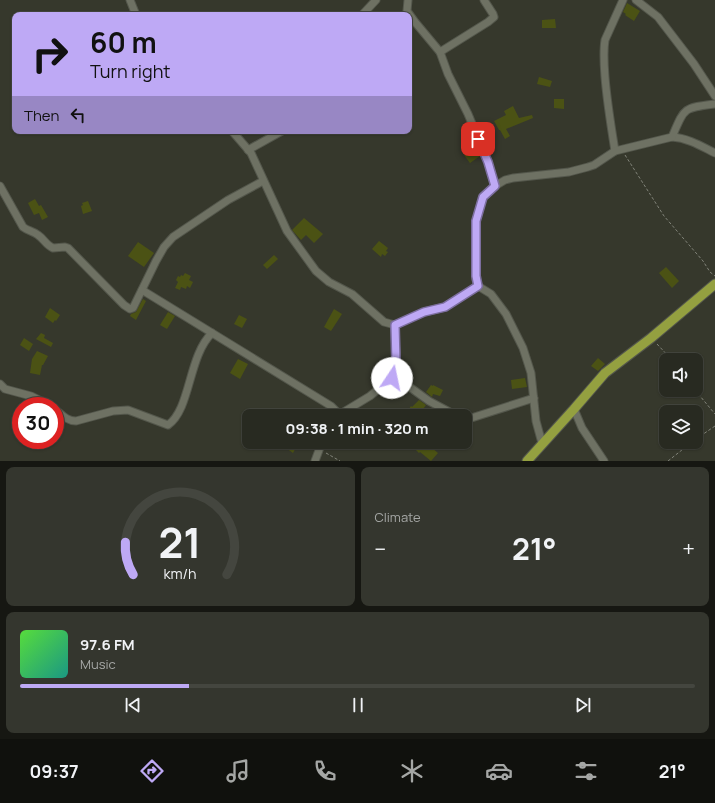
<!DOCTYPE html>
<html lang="en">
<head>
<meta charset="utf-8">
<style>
  body { margin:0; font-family:Manrope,sans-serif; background:#34362e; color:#f1f3f6; height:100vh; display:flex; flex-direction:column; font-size:15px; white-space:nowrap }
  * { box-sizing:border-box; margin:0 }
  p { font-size:13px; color:#a5a7a5 }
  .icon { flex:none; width:22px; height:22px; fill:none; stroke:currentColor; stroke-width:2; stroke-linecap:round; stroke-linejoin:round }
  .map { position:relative; height:461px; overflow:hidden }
  .sheet { display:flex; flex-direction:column; gap:6px; padding:6px; background:#161712; flex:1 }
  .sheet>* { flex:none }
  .banner { position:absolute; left:12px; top:12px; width:400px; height:122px; border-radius:8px; box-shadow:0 1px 3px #0004,0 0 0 1px #44463f; background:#bea9f5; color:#111; overflow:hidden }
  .controls { position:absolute; left:659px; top:353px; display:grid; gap:8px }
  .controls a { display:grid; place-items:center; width:44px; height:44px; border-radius:8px; background:#282a21; box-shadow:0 1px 3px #0004,0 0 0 1px #44463f; font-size:20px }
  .speed { position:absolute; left:12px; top:397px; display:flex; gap:8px; font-size:20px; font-weight:700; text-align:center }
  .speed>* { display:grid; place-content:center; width:52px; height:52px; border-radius:50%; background:#282a21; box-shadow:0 1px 3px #0004,0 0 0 1px #44463f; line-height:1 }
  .speed .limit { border:6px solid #d22; background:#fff; color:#111 }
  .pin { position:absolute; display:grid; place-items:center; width:34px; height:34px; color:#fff; margin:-17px; border-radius:8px; box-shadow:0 2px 6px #0006 }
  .me { position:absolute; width:44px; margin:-22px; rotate:11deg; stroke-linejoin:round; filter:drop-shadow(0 0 3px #0008) }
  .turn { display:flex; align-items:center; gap:14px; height:84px; padding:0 12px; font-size:18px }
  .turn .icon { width:52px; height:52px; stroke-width:2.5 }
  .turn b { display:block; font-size:28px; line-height:34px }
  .then { display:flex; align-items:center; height:38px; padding:0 12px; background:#0003; gap:8px; font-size:15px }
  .big { font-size:30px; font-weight:700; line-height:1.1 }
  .sheet .card { flex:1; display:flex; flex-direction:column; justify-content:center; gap:6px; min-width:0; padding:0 14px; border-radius:8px; background:#34362e }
  .sheet .dial { align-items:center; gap:0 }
  .dial svg { height:104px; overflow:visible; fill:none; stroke:#44463f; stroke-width:7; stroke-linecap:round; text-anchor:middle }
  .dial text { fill:#f1f3f6; stroke:none }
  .song { display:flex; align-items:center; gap:12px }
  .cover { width:48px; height:48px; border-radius:6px; background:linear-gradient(135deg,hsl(110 70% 55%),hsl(170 70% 35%)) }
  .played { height:4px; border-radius:2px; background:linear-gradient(90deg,#bea9f5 25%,#44463f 25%) }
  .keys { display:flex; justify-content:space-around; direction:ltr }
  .heat { display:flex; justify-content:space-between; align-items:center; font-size:22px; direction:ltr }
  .sheet .tiles { flex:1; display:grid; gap:6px; grid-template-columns:1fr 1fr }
  .card:last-child { grid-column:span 2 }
  .trip { position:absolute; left:242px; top:409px; width:230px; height:40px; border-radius:8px; background:#282a21; box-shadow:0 1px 3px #0004,0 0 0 1px #44463f; font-weight:700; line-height:40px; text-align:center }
  .dock { display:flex; height:64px; justify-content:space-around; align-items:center; background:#10110d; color:#a5a7a5 }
  .dock .icon { width:28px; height:28px }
  .dock .current { color:#bea9f5 }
  .dock b { font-size:18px; color:#f1f3f6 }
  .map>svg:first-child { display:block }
</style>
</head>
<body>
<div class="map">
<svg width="715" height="461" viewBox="0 0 715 461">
  <rect width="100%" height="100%" fill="#36382c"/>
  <g fill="#4b5214">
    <path d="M627 3 640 11 634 21 625 15 626 14 623 12Z"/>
    <path d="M555 19 556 28H542V20Z"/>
    <path d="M539 77 552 81 550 87 537 84Z"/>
    <path d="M554 99H564V109L554 108Z"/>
    <path d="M513 106 519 118 532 115 533 118 506 129 510 136 505 139 500 130H499L494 121 506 115 504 111Z"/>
    <path d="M473 148 476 152 478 150 480 156 470 163 464 155Z"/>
    <path d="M35 199 39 206 41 205 48 217 42 220 39 213 34 215 28 203Z"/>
    <path d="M88 201 92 211 83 214 81 206 83 205 82 203Z"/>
    <path d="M304 218 323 234 314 243 306 235 301 240 292 230Z"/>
    <path d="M379 241 388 248 386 251 388 252 385 256 382 254 381 257 372 249Z"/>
    <path d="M138 242 154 253 144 267 128 256Z"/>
    <path d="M274 255 278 259 267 269 263 265Z"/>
    <path d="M666 267 679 281 672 288 659 273Z"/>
    <path d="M185 273 191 276 189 280 193 282 190 288 187 286 186 289 181 287 180 290 175 288 178 282 176 280 178 276 180 277 181 275 183 276Z"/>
    <path d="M143 299 146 301 136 320 130 316 131 314 136 312Z"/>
    <path d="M50 308 60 315 56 321 55 320 53 323 45 317Z"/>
    <path d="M334 309 342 314 331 331 324 327Z"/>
    <path d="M168 312 175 316 167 329 160 325Z"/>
    <path d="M239 315 247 319 242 328 234 324Z"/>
    <path d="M41 333 45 335 44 338 53 343 51 347 36 339Z"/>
    <path d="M24 338 33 344 29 351 20 345Z"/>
    <path d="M37 351 48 356 43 365H42L40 375 30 373 32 359Z"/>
    <path d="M598 358 605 364 598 371 591 366Z"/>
    <path d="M238 359 248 364 240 379 230 373Z"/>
    <path d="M525 378 527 387 512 389 511 380Z"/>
    <path d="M431 385 433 386V385L443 390 440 396 433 394 432 397 426 392Z"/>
    <path d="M419 400 426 405 421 412 419 411 416 416H404L411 406 412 407Z"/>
    <path d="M290 442H299L293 453 286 448Z"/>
    <path d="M414 442H425L438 453 431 461 420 452 419 453 411 445Z"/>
  </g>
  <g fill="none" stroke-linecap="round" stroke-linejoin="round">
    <g stroke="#54574c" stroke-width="9">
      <g id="minor">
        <path d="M130 0 136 15"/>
        <path d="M408 0 407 11 415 22 440 52 448 74 468 114 488 162 495 186"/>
        <path d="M636 0 658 17 694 64 715 96"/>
        <path d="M362 15 376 0"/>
        <path d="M440 52 488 22 494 17 493 14 484 0"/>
        <path d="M232 131 251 153 287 231 316 271 329 282 352 294 384 322 395 325 424 312 445 307 478 286"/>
        <path d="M672 137C688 138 701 146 715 153"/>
        <path d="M248 150 282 131"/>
        <path d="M615 151C611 126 607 102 605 77 604 64 603 52 605 40L623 0"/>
        <path d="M0 186 23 227C28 231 33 231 38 235 44 239 46 245 53 248L65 247 68 248 124 305 130 309 133 308 156 261 164 247 173 237 228 200 263 181"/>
        <path d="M142 290 331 406 339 414"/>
        <path d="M393 375 429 401 457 416"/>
        <path d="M0 384 5 389 31 396 51 406"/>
        <path d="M55 409C62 415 67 421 76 421L113 411 128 410 168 425C191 409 188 356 212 333"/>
        <path d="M574 409 582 428 604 461"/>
        <path d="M337 416 370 396 392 378 396 362 395 325"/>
        <path d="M465 420 534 398"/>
        <path d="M542 443 536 421 531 373 523 348 506 314 491 294 478 286 476 280V221L483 197 495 186 505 180 513 178 569 172 588 167 594 165 615 151 672 137C685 107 683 108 715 104"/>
        <path d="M315 461 322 442"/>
      </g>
    </g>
    <g stroke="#54574c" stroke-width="11">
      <path id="major" d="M527 461 574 409 605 373 651 338 715 284"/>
    </g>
    <g stroke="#818379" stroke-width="1" stroke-dasharray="3 2" stroke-linecap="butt">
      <path d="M625 155 664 216 703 261 710 272 715 276"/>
      <path d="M657 344 672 360"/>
      <path d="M695 390 715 414"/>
      <path d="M696 439 715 426"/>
      <path d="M326 453 340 461"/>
      <path d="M668 461 692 442"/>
    </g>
    <use href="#minor" stroke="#6e7163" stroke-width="7"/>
    <use href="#major" stroke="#94a040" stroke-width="9"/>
  </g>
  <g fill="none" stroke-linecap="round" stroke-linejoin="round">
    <g stroke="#7c6e9f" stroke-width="10">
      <path id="route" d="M392 378 396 362 395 325 424 312 445 307 478 286 476 276V221L483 197 495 186 488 162 478 139"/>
    </g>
    <use href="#route" stroke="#bea9f5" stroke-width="7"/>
  </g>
</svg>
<div class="controls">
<a><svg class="icon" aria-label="sound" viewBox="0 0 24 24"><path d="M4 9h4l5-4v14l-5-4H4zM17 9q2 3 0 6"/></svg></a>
<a><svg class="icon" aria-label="layers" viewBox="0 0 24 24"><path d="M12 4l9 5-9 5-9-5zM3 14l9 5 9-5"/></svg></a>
</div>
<div class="speed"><div class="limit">30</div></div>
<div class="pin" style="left:478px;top:139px;background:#d93025"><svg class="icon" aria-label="arrive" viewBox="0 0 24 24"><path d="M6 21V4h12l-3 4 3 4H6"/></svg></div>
<svg class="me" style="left:392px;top:378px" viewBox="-20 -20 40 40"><circle r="19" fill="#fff"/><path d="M0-13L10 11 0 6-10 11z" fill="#bea9f5"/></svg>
<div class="trip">09:38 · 1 min · 320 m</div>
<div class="banner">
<div class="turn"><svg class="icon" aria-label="right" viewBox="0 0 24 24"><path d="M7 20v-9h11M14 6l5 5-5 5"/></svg><div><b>60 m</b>Turn right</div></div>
<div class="then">Then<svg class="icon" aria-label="left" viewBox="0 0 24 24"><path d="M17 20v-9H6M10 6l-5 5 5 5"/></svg></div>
</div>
</div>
<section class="sheet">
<div class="tiles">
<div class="card dial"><svg viewBox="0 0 100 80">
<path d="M14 69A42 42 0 1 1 86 69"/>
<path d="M14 69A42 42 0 0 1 8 44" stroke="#bea9f5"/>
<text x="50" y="56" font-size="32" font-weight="700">21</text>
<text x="50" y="72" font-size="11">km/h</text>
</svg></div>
<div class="card"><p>Climate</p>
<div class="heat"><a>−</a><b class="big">21°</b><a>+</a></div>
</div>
<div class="card">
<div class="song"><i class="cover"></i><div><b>97.6 FM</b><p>Music</p></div></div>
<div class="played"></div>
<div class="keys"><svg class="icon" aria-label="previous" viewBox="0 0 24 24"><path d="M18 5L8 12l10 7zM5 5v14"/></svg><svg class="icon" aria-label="pause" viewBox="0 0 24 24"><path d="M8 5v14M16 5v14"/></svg><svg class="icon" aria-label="next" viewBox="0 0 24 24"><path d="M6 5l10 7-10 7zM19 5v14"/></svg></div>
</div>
</div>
</section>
<nav class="dock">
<b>09:37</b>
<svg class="icon current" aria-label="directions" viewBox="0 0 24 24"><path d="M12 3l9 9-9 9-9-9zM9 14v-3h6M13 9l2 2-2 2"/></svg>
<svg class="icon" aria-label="music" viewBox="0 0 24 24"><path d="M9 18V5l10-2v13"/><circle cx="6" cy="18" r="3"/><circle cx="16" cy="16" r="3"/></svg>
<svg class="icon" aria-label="phone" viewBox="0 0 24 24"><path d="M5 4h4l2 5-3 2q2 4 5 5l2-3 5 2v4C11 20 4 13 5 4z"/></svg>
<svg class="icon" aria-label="climate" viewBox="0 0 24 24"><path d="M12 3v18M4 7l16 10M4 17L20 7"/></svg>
<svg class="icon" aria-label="car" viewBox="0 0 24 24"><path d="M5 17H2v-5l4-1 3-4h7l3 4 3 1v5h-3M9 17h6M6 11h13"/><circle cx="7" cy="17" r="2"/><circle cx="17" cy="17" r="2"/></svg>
<svg class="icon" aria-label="filters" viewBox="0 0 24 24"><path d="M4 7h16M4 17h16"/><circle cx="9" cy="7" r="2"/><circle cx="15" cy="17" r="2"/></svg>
<b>21°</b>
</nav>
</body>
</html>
